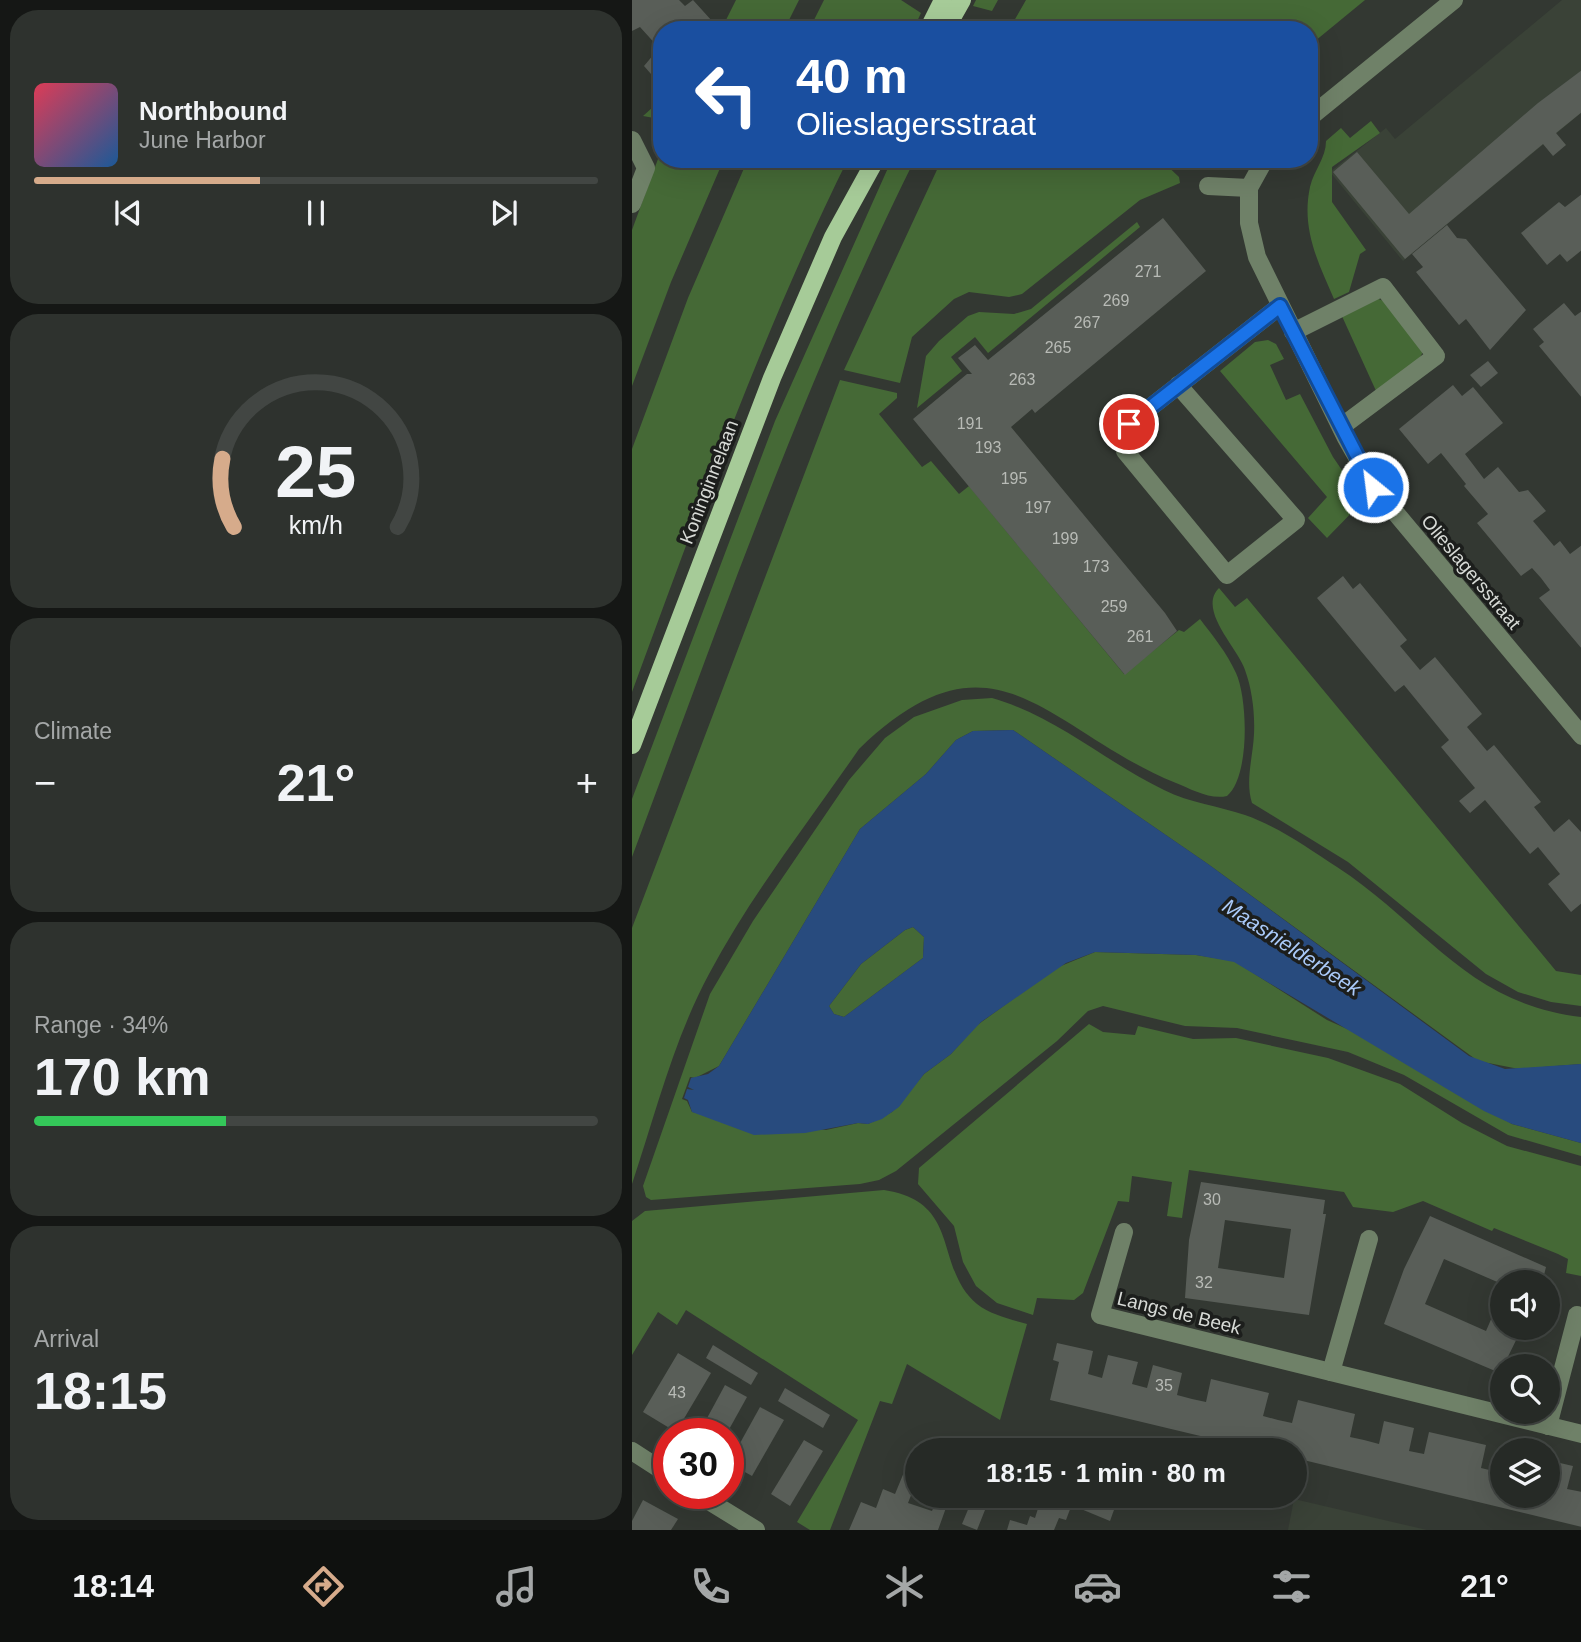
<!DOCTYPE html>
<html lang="en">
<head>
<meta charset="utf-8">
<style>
  body { margin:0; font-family:Arial,sans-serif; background:#2e322e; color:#f1f3f6; height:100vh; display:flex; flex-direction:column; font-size:26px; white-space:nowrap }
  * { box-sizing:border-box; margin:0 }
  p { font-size:23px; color:#a4a7a7 }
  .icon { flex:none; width:38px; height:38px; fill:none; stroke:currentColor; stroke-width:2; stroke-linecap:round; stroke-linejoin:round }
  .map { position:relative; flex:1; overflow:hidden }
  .side { display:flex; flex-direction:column; gap:10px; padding:10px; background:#151715; width:632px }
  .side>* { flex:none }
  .hud { position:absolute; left:21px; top:21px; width:665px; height:147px; border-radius:28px; box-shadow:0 7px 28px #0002,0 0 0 2px #424643; background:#1a4fa0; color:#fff; overflow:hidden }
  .fabs { position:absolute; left:858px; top:1270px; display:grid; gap:14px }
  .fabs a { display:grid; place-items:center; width:70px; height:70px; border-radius:50%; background:#262a26; box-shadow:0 7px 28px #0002,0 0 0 2px #424643; font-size:35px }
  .speed { position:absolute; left:21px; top:1418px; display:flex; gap:14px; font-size:35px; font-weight:700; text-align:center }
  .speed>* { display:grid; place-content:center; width:91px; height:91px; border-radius:50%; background:#262a26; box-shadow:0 7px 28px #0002,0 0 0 2px #424643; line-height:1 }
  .speed .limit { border:10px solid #d22; background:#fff; color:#111 }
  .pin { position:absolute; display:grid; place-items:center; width:60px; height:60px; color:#fff; margin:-30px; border:4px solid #fff; border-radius:50%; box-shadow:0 2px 7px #0007 }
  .me { position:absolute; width:77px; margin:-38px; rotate:331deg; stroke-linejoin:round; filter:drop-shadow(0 0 5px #0008) }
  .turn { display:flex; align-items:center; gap:24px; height:147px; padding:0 28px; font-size:32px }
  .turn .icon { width:91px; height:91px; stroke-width:2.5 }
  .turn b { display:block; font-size:49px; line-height:60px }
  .big { font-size:52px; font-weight:700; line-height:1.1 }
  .side .widget { flex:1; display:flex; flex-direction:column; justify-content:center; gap:10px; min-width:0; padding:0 24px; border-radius:28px; background:#2e322e }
  .side .dial { align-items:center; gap:0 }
  .dial svg { height:182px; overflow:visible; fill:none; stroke:#424643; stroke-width:7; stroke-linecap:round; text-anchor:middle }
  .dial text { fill:#f1f3f6; stroke:none }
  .song { display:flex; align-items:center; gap:21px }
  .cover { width:84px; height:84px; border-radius:10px; background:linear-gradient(135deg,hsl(350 70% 55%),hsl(210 70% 35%)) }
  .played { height:7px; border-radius:4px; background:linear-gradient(90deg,#d6ab8b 40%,#424643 40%) }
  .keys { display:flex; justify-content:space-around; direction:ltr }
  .heat { display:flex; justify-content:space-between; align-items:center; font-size:38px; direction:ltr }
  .charge { height:10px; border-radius:5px; background:linear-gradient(90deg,#34c759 34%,#424643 0) }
  .trip { position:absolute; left:273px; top:1438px; width:402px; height:70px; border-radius:35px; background:#262a26; box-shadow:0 7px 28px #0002,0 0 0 2px #424643; font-weight:700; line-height:70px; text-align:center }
  .menu { display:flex; height:112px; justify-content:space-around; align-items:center; background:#0f110f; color:#a4a7a7 }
  .menu .icon { width:49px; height:49px }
  .menu .on { color:#d6ab8b }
  .menu b { font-size:32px; color:#f1f3f6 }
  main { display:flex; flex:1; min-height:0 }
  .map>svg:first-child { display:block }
</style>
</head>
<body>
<main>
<section class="side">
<div class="widget">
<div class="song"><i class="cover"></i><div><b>Northbound</b><p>June Harbor</p></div></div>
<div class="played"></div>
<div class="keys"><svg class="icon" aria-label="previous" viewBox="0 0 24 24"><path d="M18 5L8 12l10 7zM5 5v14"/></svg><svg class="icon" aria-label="pause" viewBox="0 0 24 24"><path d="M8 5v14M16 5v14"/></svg><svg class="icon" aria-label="next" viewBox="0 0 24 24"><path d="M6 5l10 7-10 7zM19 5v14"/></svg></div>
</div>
<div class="widget dial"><svg viewBox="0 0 100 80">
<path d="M14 69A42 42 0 1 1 86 69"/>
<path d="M14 69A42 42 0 0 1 9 39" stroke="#d6ab8b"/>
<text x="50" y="56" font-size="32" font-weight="700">25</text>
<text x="50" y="72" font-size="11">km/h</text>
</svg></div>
<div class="widget"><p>Climate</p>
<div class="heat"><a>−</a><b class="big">21°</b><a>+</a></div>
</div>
<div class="widget"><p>Range · 34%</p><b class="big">170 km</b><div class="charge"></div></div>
<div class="widget"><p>Arrival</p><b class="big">18:15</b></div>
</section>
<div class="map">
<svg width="950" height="1530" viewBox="0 0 950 1530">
  <rect width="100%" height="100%" fill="#333832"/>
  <g fill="#3a4237">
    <path d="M930 0H949V113L771 261 698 172 754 128 763 139Z"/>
    <path d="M662 1499 795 1530H656Z"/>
  </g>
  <g fill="#456936">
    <path d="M104 0H167L152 30H89Z"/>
    <path d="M192 0H269L289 13 281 30H177Z"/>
    <path d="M344 0H366L360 11 341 6Z"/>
    <path d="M394 0H733L677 46V30H404L382 21Z"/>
    <path d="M30 99V124L22 118 11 116Z"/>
    <path d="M739 121 748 133 700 167V202L734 250 728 254 717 292 702 299C686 262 669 229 678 187 682 170 694 158 694 141L709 128 718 138Z"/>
    <path d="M30 148V159H92L39 282 0 386V230Z"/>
    <path d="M116 159H216C131 331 66 513 0 692V449L56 298Z"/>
    <path d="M260 159H283C171 384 88 622 0 857V799L143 421Z"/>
    <path d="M310 159H528L547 177 548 183 508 200 390 294 377 297 337 292 322 299 280 337 268 383 212 370Z"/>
    <path d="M505 222 508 227 356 353 343 337 319 357 330 371 285 408 294 356 307 341 336 316 347 312 382 314 399 309Z"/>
    <path d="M744 298 754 302 791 352 787 359 745 393 709 314Z"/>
    <path d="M636 340 644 344 652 359 638 365 654 400 668 394 701 457 731 501 695 538 676 518 695 497 588 371 623 342Z"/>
    <path d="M208 380 265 393V398L247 414 290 467 299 461 327 494 337 486 492 674 547 630 552 632 568 619C581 636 595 653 604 673 616 699 618 777 595 796 578 800 559 789 544 783 415 731 364 617 227 749 176 823 119 895 77 974 42 1039 23 1115 0 1184V928Z"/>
    <path d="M587 588 603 607 615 598 924 971 949 975V1006L919 1002 886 992 854 974 716 862 620 803C613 781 621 757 622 734 623 713 620 689 613 670 606 648 565 610 587 588Z"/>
    <path d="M360 698C423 716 474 762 532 790 558 803 587 806 613 815 647 827 676 848 705 867 794 925 834 1003 949 1017V1064L887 1069 846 1061 576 864 381 730 341 731 324 740 294 774 228 829 87 1066 63 1078 58 1077 50 1099 55 1101 60 1112 194 1130 226 1123 236 1124 260 1112 292 1074 319 1054 344 1026 424 968 463 952 564 955 602 961 695 1020 731 1036 880 1124 949 1143V1156L876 1135 772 1075 716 1052 605 1028 553 1026 471 1006 456 1011 425 1041 264 1171 247 1180 228 1184 19 1200 14 1197 11 1186 78 994 121 921 217 780 253 738 282 717 330 700Z"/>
    <path d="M281 927 292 937 291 958 212 1017 202 1014 197 1006 229 964 273 930Z"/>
    <path d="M457 1024 471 1032 503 1035 506 1026 561 1039 604 1038 696 1058 768 1084 830 1123 875 1146 949 1166V1276L934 1273 936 1259 926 1254 862 1228 860 1231 791 1201 761 1212 721 1207 712 1192 557 1170 550 1218 535 1216 540 1182 500 1176 497 1202 486 1201 451 1293 442 1300 405 1298 401 1315 365 1303 344 1286 331 1262 322 1226 286 1184 287 1168Z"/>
    <path d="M252 1190C331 1202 301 1267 345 1304 359 1315 378 1319 395 1324L368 1420 275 1364 260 1404 248 1401 198 1530H178L165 1522 226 1420 54 1310 45 1325 26 1312 0 1355V1221L13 1211Z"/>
  </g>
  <path fill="#284b7e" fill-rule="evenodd" d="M381 730 576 864 837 1056 873 1069 949 1064V1143L880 1124 852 1111 602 962 564 955 463 952 434 963 349 1022 319 1054 292 1074 267 1107 250 1119 236 1124 226 1123 173 1133 122 1135 60 1112 56 1100 52 1098 55 1089 62 1090 56 1087 59 1078 76 1074 87 1066 228 829 294 774 324 740 341 731ZM281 927 292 937 291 958 212 1017 202 1014 197 1006 229 964 273 930Z"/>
  <g fill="#595e58" fill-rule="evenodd">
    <path d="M0 0H47L53 6 61 0 80 21 70 30H30V65L19 74 12 66 27 48 8 27 0 31Z"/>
    <path d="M950 70V112L924 133 934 145 921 156 911 144 773 259 701 172 725 152 777 214 906 103Z"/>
    <path d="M950 194V250L935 262 928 254 915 265 889 233 927 202 933 207Z"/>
    <path d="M531 218 574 271 403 413 400 409 379 427 533 613 545 631 493 675 281 419 335 374H340L326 358 343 345 356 360Z"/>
    <path d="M815 225 825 238 834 239 894 310 858 350 834 319 827 325 784 272 791 267 780 254Z"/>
    <path d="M932 303 943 316 950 311V398L907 346 912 342 901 329Z"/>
    <path d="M856 361 866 373 849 387 838 375Z"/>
    <path d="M821 385 830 396 841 387 871 423 833 454 852 479 866 467 887 492 896 490 914 511 901 521 922 546 928 541 938 554 950 545V649L907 598 918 590 909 578 900 568 889 576 845 523 856 514 832 486 834 484 809 453 796 464 767 429Z"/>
    <path d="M711 576 721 589 728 583 775 640 768 646 788 670 803 657 850 714 835 727 855 751 862 745 909 802 902 807 922 832 937 819 950 833V903L939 912 916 884 928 874 906 847 898 854 853 800 838 813 827 801 843 788 809 747 817 740 772 685 763 692 685 598Z"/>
    <path d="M569 1182 693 1200 691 1214H694L677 1315 553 1298 557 1240ZM593 1220 659 1229 652 1278 586 1268Z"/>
    <path d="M798 1216 914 1267 910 1283 870 1284 812 1259 793 1304 854 1331 870 1294V1328H890L868 1373 752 1324 772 1269Z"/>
    <path d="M425 1343 461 1351 456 1374 470 1378 476 1355 506 1362 500 1384 515 1388 521 1365 550 1373 545 1395 560 1399 574 1402 579 1379 637 1393 631 1416 646 1420 660 1423 666 1400 723 1414 718 1437 732 1440 747 1444 752 1421 782 1428 777 1451 792 1454 797 1432 854 1445 849 1468 870 1473V1496H915V1460L941 1466 935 1489 950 1492V1527L663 1458V1451H631L418 1400 427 1362 421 1360Z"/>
    <path d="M81 1345 126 1373 119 1385 74 1358Z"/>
    <path d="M46 1353 79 1373 44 1432 11 1412Z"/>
    <path d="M93 1385 115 1397 95 1433H67Z"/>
    <path d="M153 1388 198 1415 191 1428 146 1401Z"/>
    <path d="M128 1407 152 1420 120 1476 97 1463Z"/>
    <path d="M172 1440 191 1451 158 1506 139 1494Z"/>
    <path d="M275 1465 285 1469V1480L276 1503 300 1511 304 1501 315 1505 306 1530H217L229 1502 244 1508 251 1489 263 1494Z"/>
    <path d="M410 1496H443L434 1520 427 1518 422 1530H375L378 1520 395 1525 398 1516 403 1518Z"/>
    <path d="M454 1496H487L478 1521 449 1509Z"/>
    <path d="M11 1500 46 1519 39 1530H0V1521Z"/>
    <path d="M340 1500 355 1505 345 1530 330 1524Z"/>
  </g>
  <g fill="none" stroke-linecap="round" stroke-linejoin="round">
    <g stroke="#6f8168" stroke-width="18">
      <path d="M677 118 822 0"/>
      <path d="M0 140 14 168 0 204"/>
      <path d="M633 159 617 188V223L625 257 714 438 742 487 950 736"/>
      <path d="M576 186 617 188"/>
      <path d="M661 332 751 287 804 356 709 427"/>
      <path d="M546 385 664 520 595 575 493 451 497 424 648 306"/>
      <path d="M492 1232 468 1315 950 1434"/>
      <path d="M699 1372 737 1239"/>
      <path d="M916 1426 945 1315"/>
      <path d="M0 1451 37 1475"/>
      <path d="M64 1493 124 1530"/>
    </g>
    <g stroke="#a6cb98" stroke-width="18">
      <path d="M296 30 311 0"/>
      <path d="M313 30 330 0"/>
      <path d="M0 745 140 378 201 237 244 159"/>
    </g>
  </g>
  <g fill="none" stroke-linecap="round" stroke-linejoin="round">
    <g stroke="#114b97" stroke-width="18">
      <path id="route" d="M497 424 648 306 741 487"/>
    </g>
    <use href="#route" stroke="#1a73e8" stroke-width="12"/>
  </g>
  <g text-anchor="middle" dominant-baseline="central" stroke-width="7" stroke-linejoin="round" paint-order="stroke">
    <g font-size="16" fill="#b8bbb6">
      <text x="516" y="271">271</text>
      <text x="484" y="300">269</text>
      <text x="455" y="322">267</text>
      <text x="426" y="347">265</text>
      <text x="390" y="379">263</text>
      <text x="338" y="423">191</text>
      <text x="356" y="447">193</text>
      <text x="382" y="478">195</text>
      <text x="406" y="507">197</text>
      <text x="433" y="538">199</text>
      <text x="464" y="566">173</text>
      <text x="482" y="606">259</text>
      <text x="508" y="636">261</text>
      <text x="580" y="1199">30</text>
      <text x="572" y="1282">32</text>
      <text x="532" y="1385">35</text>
      <text x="45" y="1392">43</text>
    </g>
    <g font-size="19" fill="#d7dad6" stroke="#1c1e1c">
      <text transform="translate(77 482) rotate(-69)">Koninginnelaan</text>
      <text transform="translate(839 572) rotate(50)">Olieslagersstraat</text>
      <text transform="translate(547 1313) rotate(14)">Langs de Beek</text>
    </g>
    <g font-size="21" font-style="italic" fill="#aacaf9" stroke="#1c1e1c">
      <text transform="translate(660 947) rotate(33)">Maasnielderbeek</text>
    </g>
  </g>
</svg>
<div class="fabs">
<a><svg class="icon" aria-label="sound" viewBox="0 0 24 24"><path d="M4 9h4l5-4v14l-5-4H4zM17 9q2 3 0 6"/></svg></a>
<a><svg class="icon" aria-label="search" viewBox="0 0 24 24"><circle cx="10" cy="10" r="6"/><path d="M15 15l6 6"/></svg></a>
<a><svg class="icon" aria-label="layers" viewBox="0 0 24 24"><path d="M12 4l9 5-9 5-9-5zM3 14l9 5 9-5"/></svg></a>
</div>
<div class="speed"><div class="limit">30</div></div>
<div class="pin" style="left:497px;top:424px;background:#d93025"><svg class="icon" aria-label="arrive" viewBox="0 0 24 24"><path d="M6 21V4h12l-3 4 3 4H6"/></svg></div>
<svg class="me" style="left:741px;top:487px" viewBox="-20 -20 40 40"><circle r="17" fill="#1a73e8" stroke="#fff" stroke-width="3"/><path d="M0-11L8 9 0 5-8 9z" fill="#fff"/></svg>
<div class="trip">18:15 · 1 min · 80 m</div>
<div class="hud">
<div class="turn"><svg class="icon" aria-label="left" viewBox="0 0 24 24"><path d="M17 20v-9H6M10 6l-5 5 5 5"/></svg><div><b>40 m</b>Olieslagersstraat</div></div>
</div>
</div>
</main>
<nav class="menu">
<b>18:14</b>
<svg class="icon on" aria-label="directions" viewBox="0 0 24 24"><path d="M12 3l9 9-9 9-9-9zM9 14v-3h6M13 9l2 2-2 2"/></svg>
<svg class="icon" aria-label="music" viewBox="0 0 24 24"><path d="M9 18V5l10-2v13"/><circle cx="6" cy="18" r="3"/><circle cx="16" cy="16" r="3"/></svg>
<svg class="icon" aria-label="phone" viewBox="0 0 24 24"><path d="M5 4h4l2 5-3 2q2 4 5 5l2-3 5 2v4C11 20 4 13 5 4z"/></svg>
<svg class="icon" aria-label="climate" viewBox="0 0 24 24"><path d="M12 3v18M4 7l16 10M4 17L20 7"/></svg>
<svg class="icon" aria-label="car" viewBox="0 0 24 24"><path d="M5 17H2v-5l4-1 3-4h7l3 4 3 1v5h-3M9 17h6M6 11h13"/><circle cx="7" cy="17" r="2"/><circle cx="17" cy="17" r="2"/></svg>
<svg class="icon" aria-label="filters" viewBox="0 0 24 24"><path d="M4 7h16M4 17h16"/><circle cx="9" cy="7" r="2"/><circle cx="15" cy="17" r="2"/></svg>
<b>21°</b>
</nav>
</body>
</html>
